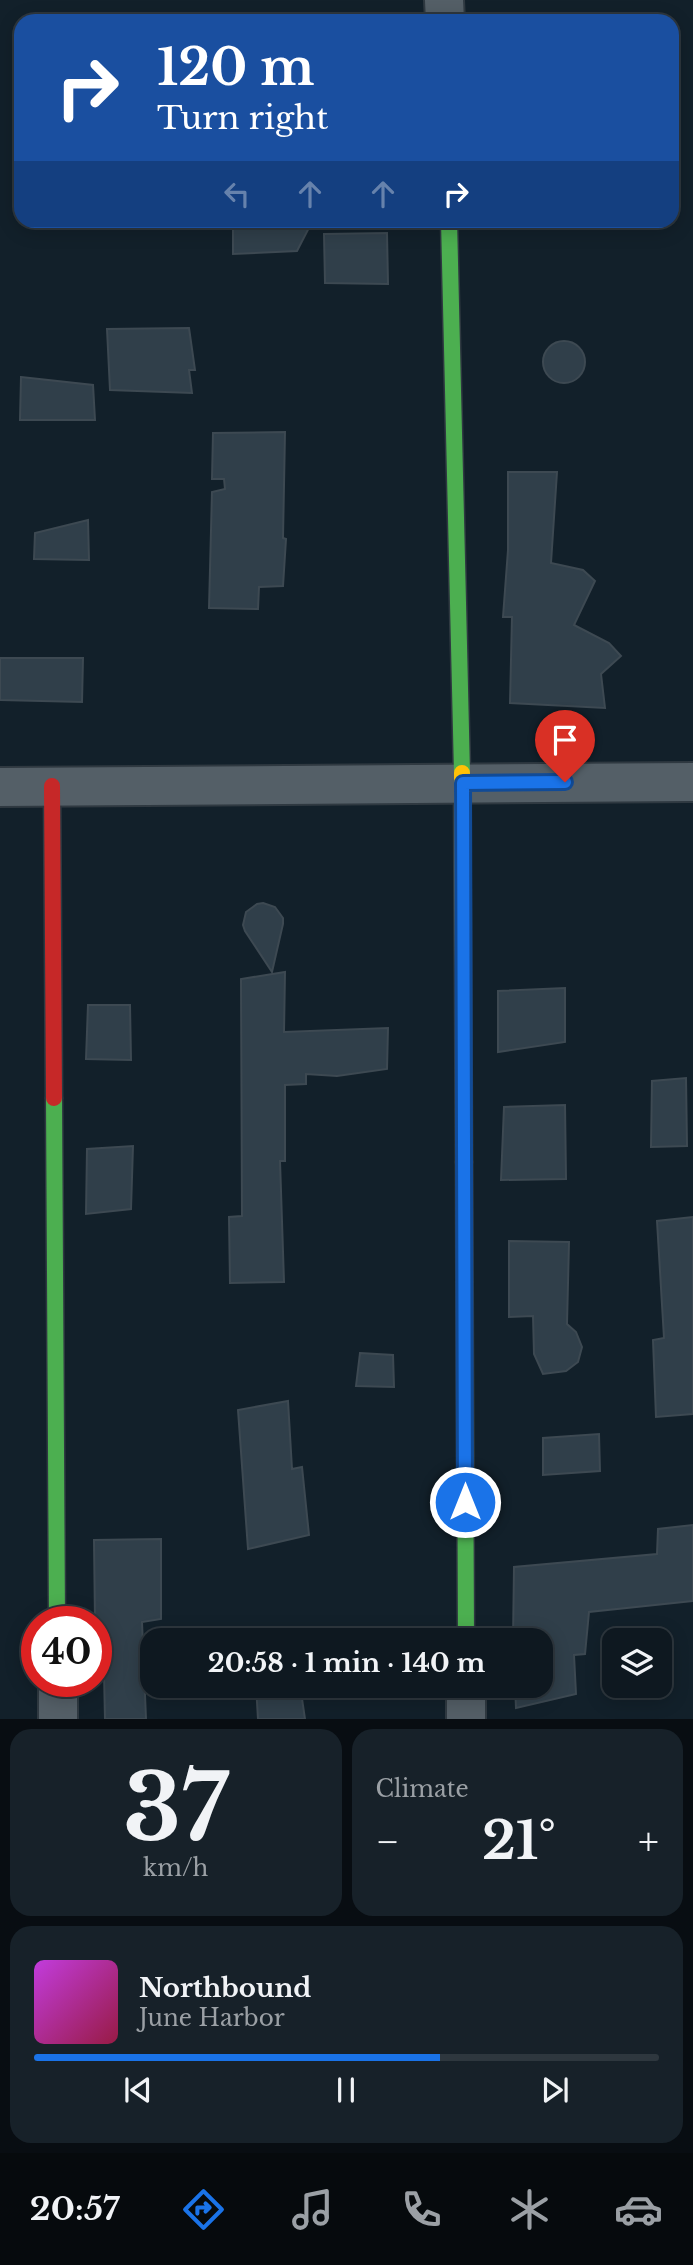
<!DOCTYPE html>
<html lang="en">
<head>
<meta charset="utf-8">
<style>
  body { margin:0; font-family:"Libre Baskerville",serif; background:#172129; color:#f1f3f6; height:100vh; display:flex; flex-direction:column; font-size:26px; white-space:nowrap }
  * { box-sizing:border-box; margin:0 }
  p { font-size:23px; color:#9ba0a5 }
  .icon { flex:none; width:38px; height:38px; fill:none; stroke:currentColor; stroke-width:2; stroke-linecap:round; stroke-linejoin:round }
  .map { position:relative; height:1719px; overflow:hidden }
  .drawer { display:flex; flex-direction:column; gap:10px; padding:10px; background:#080d12; flex:1 }
  .drawer>* { flex:none }
  .top-card { position:absolute; left:14px; top:14px; width:665px; height:214px; border-radius:21px; box-shadow:0 4px 18px #0003,0 0 0 2px #2e373e; background:#1a4fa0; color:#fff; overflow:hidden }
  .buttons { position:absolute; left:602px; top:1628px; display:grid; gap:14px }
  .buttons a { display:grid; place-items:center; width:70px; height:70px; border-radius:14px; background:#0e1820; box-shadow:0 4px 18px #0003,0 0 0 2px #2e373e; font-size:35px }
  .speed { position:absolute; left:21px; top:1606px; display:flex; gap:14px; font-size:35px; font-weight:700; text-align:center }
  .speed>* { display:grid; place-content:center; width:91px; height:91px; border-radius:50%; background:#0e1820; box-shadow:0 4px 18px #0003,0 0 0 2px #2e373e; line-height:1 }
  .speed .limit { border:10px solid #d22; background:#fff; color:#111 }
  .pin { position:absolute; display:grid; place-items:center; width:60px; height:60px; color:#fff; margin:-72px -30px; border-radius:50% 50% 50% 0; rotate:-45deg; box-shadow:0 0 7px #0007 }
  .pin .icon { rotate:45deg }
  .me { position:absolute; width:77px; margin:-38px; rotate:0deg; stroke-linejoin:round; filter:drop-shadow(0 0 5px #0008) }
  .turn { display:flex; align-items:center; gap:24px; height:147px; padding:0 28px; font-size:32px }
  .turn .icon { width:91px; height:91px; stroke-width:2.5 }
  .turn b { display:block; font-size:49px; line-height:60px }
  .lanes { display:flex; align-items:center; height:66px; padding:0 28px; background:#0003; justify-content:center; gap:35px; direction:ltr }
  .lanes .off { opacity:.35 }
  .big { font-size:52px; font-weight:800; line-height:1.1 }
  .drawer .card { flex:1; display:flex; flex-direction:column; justify-content:center; gap:10px; min-width:0; padding:0 24px; border-radius:21px; background:#172129 }
  .drawer .dial { align-items:center; gap:0 }
  .dial b { font-size:91px; line-height:1 }
  .song { display:flex; align-items:center; gap:21px }
  .cover { width:84px; height:84px; border-radius:10px; background:linear-gradient(135deg,hsl(290 70% 55%),hsl(340 70% 35%)) }
  .played { height:7px; border-radius:4px; background:linear-gradient(90deg,#1a73e8 65%,#2e373e 65%) }
  .keys { display:flex; justify-content:space-around; direction:ltr }
  .heat { display:flex; justify-content:space-between; align-items:center; font-size:38px; direction:ltr }
  .drawer .tiles { flex:1; display:grid; gap:10px; grid-template-columns:1fr 1fr }
  .card:last-child { grid-column:span 2 }
  .trip { position:absolute; left:140px; top:1628px; width:413px; height:70px; border-radius:21px; background:#0e1820; box-shadow:0 4px 18px #0003,0 0 0 2px #2e373e; font-weight:800; line-height:70px; text-align:center }
  .tab-bar { display:flex; height:112px; justify-content:space-around; align-items:center; background:#060a0d; color:#9ba0a5 }
  .tab-bar .icon { width:49px; height:49px }
  .tab-bar .selected { color:#1a73e8 }
  .tab-bar b { font-size:32px; color:#f1f3f6 }
  .map>svg:first-child { display:block }
</style>
</head>
<body>
<div class="map">
<svg width="693" height="1719" viewBox="0 0 693 1719">
  <rect width="100%" height="100%" fill="#12202a"/>
  <g fill="#303f4a" stroke="#3d4952" stroke-width="2">
    <path d="M233 220H313L297 251 233 254Z"/>
    <path d="M387 233 388 284 325 283 324 234Z"/>
    <path d="M189 328 195 370H189L192 393 110 390 107 329Z"/>
    <circle cx="564" cy="362" r="21"/>
    <path d="M21 377 93 385 95 420H20Z"/>
    <path d="M285 432 283 538 286 539 283 586 259 587 258 609 209 608 212 492 225 489 224 479H212L213 433Z"/>
    <path d="M508 472H557L551 563 583 570 595 581 574 625 609 643 621 656 601 674 605 708 510 703 512 617H503L508 550Z"/>
    <path d="M88 520 89 560 34 559 35 533Z"/>
    <path d="M0 658H83L82 702 0 700Z"/>
    <path d="M263 903 275 907 283 918V924L272 972 245 931 243 925 246 912 257 904Z"/>
    <path d="M285 972 284 1032 388 1028 387 1069 337 1076 306 1074V1084L285 1085V1161H280L284 1282 230 1283 229 1217 242 1216 241 979Z"/>
    <path d="M565 988V1042L498 1052V991Z"/>
    <path d="M88 1005H130L131 1060 86 1059Z"/>
    <path d="M686 1078 687 1146 651 1147 652 1081Z"/>
    <path d="M565 1105 566 1179 501 1180 504 1107Z"/>
    <path d="M133 1146 131 1209 86 1214 87 1149Z"/>
    <path d="M693 1217V1414L656 1417 653 1340 664 1338 657 1221Z"/>
    <path d="M509 1241 569 1242 567 1324 576 1332 582 1347 578 1362 566 1371 543 1374 534 1354 533 1316 509 1317Z"/>
    <path d="M360 1353 393 1355 394 1387 356 1386Z"/>
    <path d="M288 1401 292 1469 302 1467 309 1535 248 1549 238 1410Z"/>
    <path d="M599 1434 600 1471 543 1475V1438Z"/>
    <path d="M693 1525V1601L589 1612 585 1654 574 1655 576 1694 516 1708 515 1685H541V1640H513L514 1567 657 1554 658 1529Z"/>
    <path d="M161 1539V1619L142 1622 146 1719H105L103 1627 96 1628 95 1622 94 1540Z"/>
    <path d="M256 1685H300L305 1719H258Z"/>
  </g>
  <g fill="none" stroke-linecap="round" stroke-linejoin="round">
    <g stroke="#2f3941" stroke-width="42">
      <g id="street">
        <path d="M444 0 445 21"/>
        <path d="M0 787 693 782"/>
        <path d="M58 1682V1719"/>
        <path d="M466 1685V1719"/>
      </g>
    </g>
    <g stroke="#2f3941" stroke-width="19">
      <g id="fast">
        <path d="M449 220 462 773"/>
        <path d="M54 1098 57 1622"/>
        <path d="M464 1162 466 1640"/>
      </g>
    </g>
    <g stroke="#2f3941" stroke-width="19">
      <path id="slow" d="M462 773 464 1162"/>
    </g>
    <g stroke="#2f3941" stroke-width="19">
      <path id="jam" d="M52 786 54 1098"/>
    </g>
    <use href="#street" stroke="#545f67" stroke-width="38"/>
    <use href="#fast" stroke="#4caf50" stroke-width="16"/>
    <use href="#slow" stroke="#ffc107" stroke-width="16"/>
    <use href="#jam" stroke="#c62828" stroke-width="16"/>
  </g>
  <g fill="none" stroke-linecap="round" stroke-linejoin="round">
    <g stroke="#114b97" stroke-width="18">
      <path id="route" d="M465 1502 463 783 565 782"/>
    </g>
    <use href="#route" stroke="#1a73e8" stroke-width="12"/>
  </g>
</svg>
<div class="buttons">
<a><svg class="icon" aria-label="layers" viewBox="0 0 24 24"><path d="M12 4l9 5-9 5-9-5zM3 14l9 5 9-5"/></svg></a>
</div>
<div class="speed"><div class="limit">40</div></div>
<div class="pin" style="left:565px;top:782px;background:#d93025"><svg class="icon" aria-label="arrive" viewBox="0 0 24 24"><path d="M6 21V4h12l-3 4 3 4H6"/></svg></div>
<svg class="me" style="left:465px;top:1502px" viewBox="-20 -20 40 40"><circle r="17" fill="#1a73e8" stroke="#fff" stroke-width="3"/><path d="M0-11L8 9 0 5-8 9z" fill="#fff"/></svg>
<div class="trip">20:58 · 1 min · 140 m</div>
<div class="top-card">
<div class="turn"><svg class="icon" aria-label="right" viewBox="0 0 24 24"><path d="M7 20v-9h11M14 6l5 5-5 5"/></svg><div><b>120 m</b>Turn right</div></div>
<div class="lanes"><svg class="icon off" aria-label="left" viewBox="0 0 24 24"><path d="M17 20v-9H6M10 6l-5 5 5 5"/></svg><svg class="icon off" aria-label="ahead" viewBox="0 0 24 24"><path d="M12 20V5M6 11l6-6 6 6"/></svg><svg class="icon off" aria-label="ahead" viewBox="0 0 24 24"><path d="M12 20V5M6 11l6-6 6 6"/></svg><svg class="icon" aria-label="right" viewBox="0 0 24 24"><path d="M7 20v-9h11M14 6l5 5-5 5"/></svg></div>
</div>
</div>
<section class="drawer">
<div class="tiles">
<div class="card dial"><b>37</b><p>km/h</p></div>
<div class="card"><p>Climate</p>
<div class="heat"><a>−</a><b class="big">21°</b><a>+</a></div>
</div>
<div class="card">
<div class="song"><i class="cover"></i><div><b>Northbound</b><p>June Harbor</p></div></div>
<div class="played"></div>
<div class="keys"><svg class="icon" aria-label="previous" viewBox="0 0 24 24"><path d="M18 5L8 12l10 7zM5 5v14"/></svg><svg class="icon" aria-label="pause" viewBox="0 0 24 24"><path d="M8 5v14M16 5v14"/></svg><svg class="icon" aria-label="next" viewBox="0 0 24 24"><path d="M6 5l10 7-10 7zM19 5v14"/></svg></div>
</div>
</div>
</section>
<nav class="tab-bar">
<b>20:57</b>
<svg class="icon selected" aria-label="directions" viewBox="0 0 24 24"><path d="M12 3l9 9-9 9-9-9zM9 14v-3h6M13 9l2 2-2 2"/></svg>
<svg class="icon" aria-label="music" viewBox="0 0 24 24"><path d="M9 18V5l10-2v13"/><circle cx="6" cy="18" r="3"/><circle cx="16" cy="16" r="3"/></svg>
<svg class="icon" aria-label="phone" viewBox="0 0 24 24"><path d="M5 4h4l2 5-3 2q2 4 5 5l2-3 5 2v4C11 20 4 13 5 4z"/></svg>
<svg class="icon" aria-label="climate" viewBox="0 0 24 24"><path d="M12 3v18M4 7l16 10M4 17L20 7"/></svg>
<svg class="icon" aria-label="car" viewBox="0 0 24 24"><path d="M5 17H2v-5l4-1 3-4h7l3 4 3 1v5h-3M9 17h6M6 11h13"/><circle cx="7" cy="17" r="2"/><circle cx="17" cy="17" r="2"/></svg>
</nav>
</body>
</html>
